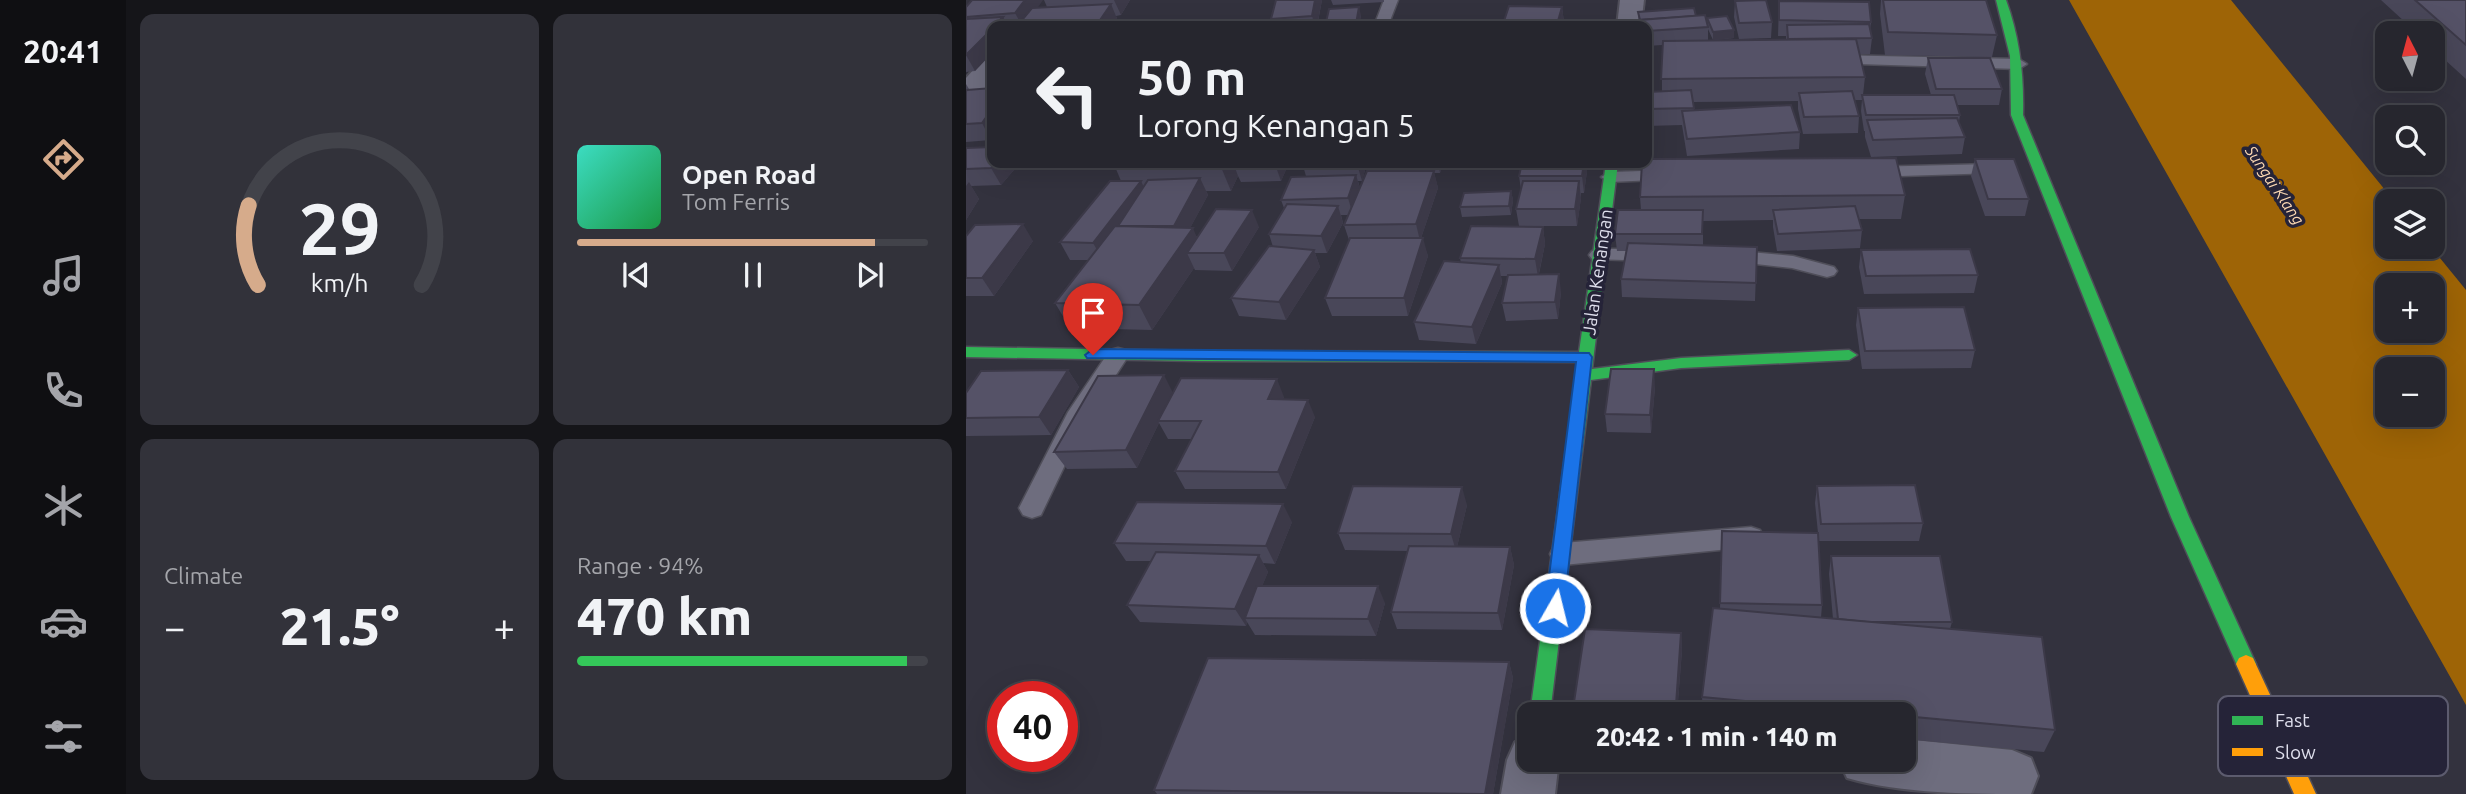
<!DOCTYPE html>
<html lang="en">
<head>
<meta charset="utf-8">
<style>
  body { margin:0; font-family:Ubuntu,sans-serif; background:#32323a; color:#f1f3f6; height:100vh; display:flex; flex-direction:column; font-size:26px; white-space:nowrap }
  * { box-sizing:border-box; margin:0 }
  p { font-size:23px; color:#a4a5aa }
  .icon { flex:none; width:38px; height:38px; fill:none; stroke:currentColor; stroke-width:2; stroke-linecap:round; stroke-linejoin:round }
  .map { position:relative; flex:1; overflow:hidden }
  .side { display:flex; flex-direction:column; gap:14px; padding:14px; background:#151519; width:840px }
  .side>* { flex:none }
  .top-card { position:absolute; left:21px; top:21px; width:665px; height:147px; border-radius:14px; box-shadow:0 7px 28px #0002,0 0 0 2px #42434a; background:#26262e; color:#f1f3f6; overflow:hidden }
  .needle { width:46px; rotate:354deg }
  .buttons { position:absolute; left:1409px; top:21px; display:grid; gap:14px }
  .buttons a { display:grid; place-items:center; width:70px; height:70px; border-radius:14px; background:#26262e; box-shadow:0 7px 28px #0002,0 0 0 2px #42434a; font-size:35px }
  .speed { position:absolute; left:21px; top:681px; display:flex; gap:14px; font-size:35px; font-weight:700; text-align:center }
  .speed>* { display:grid; place-content:center; width:91px; height:91px; border-radius:50%; background:#26262e; box-shadow:0 7px 28px #0002,0 0 0 2px #42434a; line-height:1 }
  .speed .limit { border:10px solid #d22; background:#fff; color:#111 }
  .pin { position:absolute; display:grid; place-items:center; width:60px; height:60px; color:#fff; margin:-72px -30px; border-radius:50% 50% 50% 0; rotate:-45deg; box-shadow:0 0 7px #0007 }
  .pin .icon { rotate:45deg }
  .me { position:absolute; width:77px; margin:-38px; rotate:8deg; stroke-linejoin:round; filter:drop-shadow(0 0 5px #0008) }
  .turn { display:flex; align-items:center; gap:24px; height:147px; padding:0 35px; font-size:32px }
  .turn .icon { width:91px; height:91px; stroke-width:2.5 }
  .turn b { display:block; font-size:49px; line-height:60px }
  .big { font-size:52px; font-weight:800; line-height:1.1 }
  .side .tile { flex:1; display:flex; flex-direction:column; justify-content:center; gap:10px; min-width:0; padding:0 24px; border-radius:14px; background:#32323a }
  .side .dial { align-items:center; gap:0 }
  .dial svg { height:182px; overflow:visible; fill:none; stroke:#42434a; stroke-width:7; stroke-linecap:round; text-anchor:middle }
  .dial text { fill:#f1f3f6; stroke:none }
  .song { display:flex; align-items:center; gap:21px }
  .cover { width:84px; height:84px; border-radius:10px; background:linear-gradient(135deg,hsl(170 70% 55%),hsl(140 70% 35%)) }
  .played { height:7px; border-radius:4px; background:linear-gradient(90deg,#d6ab8b 85%,#42434a 85%) }
  .keys { display:flex; justify-content:space-around; direction:ltr }
  .heat { display:flex; justify-content:space-between; align-items:center; font-size:38px; direction:ltr }
  .charge { height:10px; border-radius:5px; background:linear-gradient(90deg,#34c759 94%,#42434a 0) }
  .side .tiles { flex:1; display:grid; gap:14px; grid-template-columns:repeat(2,1fr) }
  .trip { position:absolute; left:551px; top:702px; width:399px; height:70px; border-radius:14px; background:#26262e; box-shadow:0 7px 28px #0002,0 0 0 2px #42434a; font-weight:800; line-height:70px; text-align:center }
  main { display:flex; flex:1; min-height:0 }
  .tabs { display:flex; flex-direction:column; width:126px; justify-content:space-around; align-items:center; background:#0f0f12; color:#a4a5aa }
  .tabs .icon { width:49px; height:49px }
  .tabs .current { color:#d6ab8b }
  .tabs b { font-size:32px; color:#f1f3f6 }
  .map>svg:first-child { display:block }
</style>
</head>
<body>
<main>
<nav class="tabs">
<b>20:41</b>
<svg class="icon current" aria-label="directions" viewBox="0 0 24 24"><path d="M12 3l9 9-9 9-9-9zM9 14v-3h6M13 9l2 2-2 2"/></svg>
<svg class="icon" aria-label="music" viewBox="0 0 24 24"><path d="M9 18V5l10-2v13"/><circle cx="6" cy="18" r="3"/><circle cx="16" cy="16" r="3"/></svg>
<svg class="icon" aria-label="phone" viewBox="0 0 24 24"><path d="M5 4h4l2 5-3 2q2 4 5 5l2-3 5 2v4C11 20 4 13 5 4z"/></svg>
<svg class="icon" aria-label="climate" viewBox="0 0 24 24"><path d="M12 3v18M4 7l16 10M4 17L20 7"/></svg>
<svg class="icon" aria-label="car" viewBox="0 0 24 24"><path d="M5 17H2v-5l4-1 3-4h7l3 4 3 1v5h-3M9 17h6M6 11h13"/><circle cx="7" cy="17" r="2"/><circle cx="17" cy="17" r="2"/></svg>
<svg class="icon" aria-label="filters" viewBox="0 0 24 24"><path d="M4 7h16M4 17h16"/><circle cx="9" cy="7" r="2"/><circle cx="15" cy="17" r="2"/></svg>
</nav>
<section class="side">
<div class="tiles">
<div class="tile dial"><svg viewBox="0 0 100 80">
<path d="M14 69A42 42 0 1 1 86 69"/>
<path d="M14 69A42 42 0 0 1 10 34" stroke="#d6ab8b"/>
<text x="50" y="56" font-size="32" font-weight="700">29</text>
<text x="50" y="72" font-size="11">km/h</text>
</svg></div>
<div class="tile">
<div class="song"><i class="cover"></i><div><b>Open Road</b><p>Tom Ferris</p></div></div>
<div class="played"></div>
<div class="keys"><svg class="icon" aria-label="previous" viewBox="0 0 24 24"><path d="M18 5L8 12l10 7zM5 5v14"/></svg><svg class="icon" aria-label="pause" viewBox="0 0 24 24"><path d="M8 5v14M16 5v14"/></svg><svg class="icon" aria-label="next" viewBox="0 0 24 24"><path d="M6 5l10 7-10 7zM19 5v14"/></svg></div>
</div>
<div class="tile"><p>Climate</p>
<div class="heat"><a>−</a><b class="big">21.5°</b><a>+</a></div>
</div>
<div class="tile"><p>Range · 94%</p><b class="big">470 km</b><div class="charge"></div></div>
</div>
</section>
<div class="map">
<svg width="1500" height="794" viewBox="0 0 1500 794">
  <rect width="100%" height="100%" fill="#33323e"/>
  <path fill="#9e6406" fill-rule="evenodd" d="M1103 0H1265L1428 201H1421V247H1465L1500 290V705ZM1421 285H1466V331H1421ZM1421 369H1466V415H1421Z"/>
  <g fill="none" stroke-linecap="round" stroke-linejoin="round">
    <g stroke="#4f4e59" stroke-width="3">
      <g id="lane">
        <path d="M418 0H432L422 26H408Z"/>
        <path d="M865 55 1053 59 1061 64 1053 69 860 63 857 60Z"/>
        <path d="M1025 164 1031 165 1034 169 1031 173 902 177 893 172 902 167Z"/>
        <path d="M707 170 716 175 713 179 644 182 635 177 644 172Z"/>
        <path d="M633 249H690L697 251 700 255 697 259 690 261 626 259 623 255 626 251Z"/>
        <path d="M762 250 827 256 868 267 871 271 868 275 861 277 826 268 755 260 752 256 755 252Z"/>
        <path d="M152 348 160 350 163 355 120 421 75 515 66 518 57 515 53 508 102 412 144 350Z"/>
        <path d="M785 527 794 530 798 537 794 544 785 547 597 565 588 562 584 554 588 546 597 543Z"/>
      </g>
    </g>
    <g stroke="#4f4e59" stroke-width="4">
      <g id="street">
        <path d="M654 0H678L675 26H651Z"/>
        <path d="M26 57V81L10 100 0 102V78L17 59Z"/>
        <path d="M564 736V760H593L589 794H535L541 760 549 742Z"/>
        <path d="M938 739 1046 750 1065 758 1072 776 1065 794C1007 794 935 794 881 778L873 760H938Z"/>
      </g>
    </g>
    <g stroke="#4f4e59" stroke-width="3">
      <g id="fast">
        <path d="M1030 0H1040C1054 38 1058 75 1057 115L1223 517 1290 664 1287 670 1280 673 1273 670 1205 517 1045 115 1044 56Z"/>
        <path d="M640 163H652L626 369 715 358 883 350 891 355 883 360 715 368 625 380 584 714H564L612 362 232 361 0 357V347L232 351 613 352Z"/>
      </g>
    </g>
    <g stroke="#4f4e59" stroke-width="3">
      <path id="slow" d="M1280 655 1287 658 1350 794H1328L1270 664 1273 658Z"/>
    </g>
    <use href="#lane" fill="#6e6d7e" fill-rule="evenodd"/>
    <use href="#street" fill="#6e6d7e" fill-rule="evenodd"/>
    <use href="#fast" fill="#30b455" fill-rule="evenodd"/>
    <use href="#slow" fill="#ff9f0a" fill-rule="evenodd"/>
  </g>
  <g fill="#494759" fill-rule="evenodd">
    <path d="M78 0H164L155 15 150 16 154 26H26V53L9 71 0 72V7H81Z"/>
    <path d="M310 0H356L352 22H360L395 15 393 26H307L305 19Z"/>
    <path d="M365 0H418V2L367 5Z"/>
    <path d="M915 0H1020L1031 35 1026 57 919 55 914 14Z"/>
    <path d="M1415 0H1500V79L1466 48V33H1451Z"/>
    <path d="M769 1 806 22 805 38 773 39 768 17Z"/>
    <path d="M813 1 905 22 904 31 906 38 904 54H893L899 77 897 95H965L959 74 962 58 1036 89 1033 105H991L994 115 993 122 999 137 996 154 905 157 899 137V131H898L895 111 896 100H889L893 116 892 133 837 134 832 109V101L727 102 728 111 834 132 833 149 721 156 716 125 681 126V92L696 91V45L681 46V26H673L672 12 741 23V18L768 38 749 40 820 39V36H812ZM742 29 747 40H742Z"/>
    <path d="M596 7 598 22 597 26H539L538 21Z"/>
    <path d="M0 84 3 89 25 140 0 142Z"/>
    <path d="M0 148 53 164 35 185 5 186 13 199 0 220Z"/>
    <path d="M1009 159 1063 199 1059 216H1019L1005 176Z"/>
    <path d="M323 163 315 181 275 182 272 176 265 191H240L242 195 224 228 231 237 293 227 266 271 229 270 228 268 186 330 104 328 89 303 123 260H104L94 242 155 181 150 169Z"/>
    <path d="M338 163H401L396 181H392L394 188 406 171 404 163H477L474 173H468L472 188 455 238 462 256 442 316H366L359 298 383 240 378 225 382 215H375L377 223 361 253H349L354 267 320 320 273 316 265 298 307 247 303 234 318 208 315 200 340 176 337 166Z"/>
    <path d="M556 163H620L621 171 618 193H615V198L611 226H553L550 209 555 190 553 176Z"/>
    <path d="M545 191 547 200 545 215 496 217 494 207Z"/>
    <path d="M939 195 935 219H893L896 230 894 248 811 251 807 227V220L737 221V245L791 247 789 301 656 297 655 279 660 251H651L649 234 675 210 674 197Z"/>
    <path d="M577 227 579 244 573 274 595 292 592 319 540 321 536 303 542 276H535L536 283 510 344 453 340 448 322 495 263 494 258Z"/>
    <path d="M0 236 67 241 28 296H0Z"/>
    <path d="M895 250 1012 275 1008 293 898 294 893 267Z"/>
    <path d="M892 308 1009 350 1005 368 896 369 890 325Z"/>
    <path d="M102 370 113 387 85 435 0 436V393Z"/>
    <path d="M689 387 685 433 641 432 639 414Z"/>
    <path d="M207 393 318 397 317 399 349 417 320 489H219L209 471 226 439H202L193 423 171 468 101 469 88 452Z"/>
    <path d="M851 486 957 523 953 541H853L856 605 855 618 867 619 863 574 865 556 986 622 984 629 1089 730 1078 752 938 739V714H737L736 697 754 609 756 531 852 533 849 503Z"/>
    <path d="M501 505 491 547H544L548 565 536 630 431 629 425 612 442 551 379 550 372 533Z"/>
    <path d="M326 522 309 564 297 563 302 572 296 586 419 603 410 636 289 635 281 622 280 626 174 622 161 605 185 561H160L148 543Z"/>
    <path d="M715 633 716 650 711 714H610L608 702Z"/>
    <path d="M543 662 547 678 527 794H191L188 790Z"/>
  </g>
  <g fill="#3c3948">
    <path d="M59 0H77L59 26H56L49 13Z"/>
    <path d="M148 0H164L155 15Z"/>
    <path d="M349 0H356L351 26H349L346 16Z"/>
    <path d="M145 4 154 26H130Z"/>
    <path d="M393 7 395 15 393 26H390V24Z"/>
    <path d="M596 7 598 22 597 26H593L592 21Z"/>
    <path d="M37 17 42 26H28Z"/>
    <path d="M26 29V53L9 71 0 55Z"/>
    <path d="M768 30V38L747 40V32Z"/>
    <path d="M26 109V139L25 140 16 123Z"/>
    <path d="M30 163H52L53 164 35 185 25 168Z"/>
    <path d="M257 163H279L268 165 272 176 265 191 255 167Z"/>
    <path d="M309 163H323L315 181 309 164Z"/>
    <path d="M391 163H401L396 181 391 164Z"/>
    <path d="M472 163H477L474 173Z"/>
    <path d="M618 163H620L621 171 618 193 616 176Z"/>
    <path d="M468 171 472 188 454 241 450 224Z"/>
    <path d="M390 175 395 192 387 215 382 198Z"/>
    <path d="M234 178 242 195 216 243 208 226Z"/>
    <path d="M175 181 183 198 137 260 127 243Z"/>
    <path d="M613 181 615 198 611 226 609 209Z"/>
    <path d="M3 182 13 199 0 220V186Z"/>
    <path d="M545 191 547 200 545 215 543 206Z"/>
    <path d="M372 206 377 223 361 253 355 236Z"/>
    <path d="M286 210 293 227 266 271 258 253Z"/>
    <path d="M57 224 67 241 28 296 16 278Z"/>
    <path d="M577 227 579 244 572 277 569 259Z"/>
    <path d="M227 228 237 253H221L228 268 186 330 173 305Z"/>
    <path d="M457 238 462 256 442 316 438 298Z"/>
    <path d="M348 250 354 267 320 320 313 302Z"/>
    <path d="M533 265 536 283 510 344 506 327Z"/>
    <path d="M593 274 595 292 592 319 589 302Z"/>
    <path d="M688 369 689 387 685 433 684 415Z"/>
    <path d="M102 370 113 387 85 435 73 417Z"/>
    <path d="M198 375 207 393 192 421 193 423 171 468 160 450Z"/>
    <path d="M311 379 318 397 310 417 302 399Z"/>
    <path d="M342 400 349 417 320 489 312 472Z"/>
    <path d="M496 487 501 505 490 551 485 534Z"/>
    <path d="M317 504 326 522 309 564 300 546Z"/>
    <path d="M544 547 548 565 536 630 532 613Z"/>
    <path d="M293 555 302 572 283 618H279L281 622 280 626 269 609Z"/>
    <path d="M412 586 419 603 410 636 402 619Z"/>
    <path d="M715 633 716 650 711 714H710V705Z"/>
    <path d="M543 662 547 678 527 794H519Z"/>
  </g>
  <g fill="#555267" stroke="#3c3948" stroke-width="2">
    <path d="M6 0H59L49 13 0 17V7Z"/>
    <path d="M310 0H349L346 16 305 19Z"/>
    <path d="M800 0 806 22 773 23 769 1Z"/>
    <path d="M917 0H1020L1031 35 922 32Z"/>
    <path d="M1449 0H1500V45Z"/>
    <path d="M813 1 903 2 905 22 813 20Z"/>
    <path d="M145 4 130 26H51L66 8Z"/>
    <path d="M543 6 596 7 592 21H538Z"/>
    <path d="M393 7 390 24 388 21 360 22 363 9Z"/>
    <path d="M728 8 730 16 674 20 672 12Z"/>
    <path d="M739 15 742 27 681 31V26H674L673 20Z"/>
    <path d="M761 16 768 30 747 32 741 18Z"/>
    <path d="M37 17 28 26H26V29L0 55V19Z"/>
    <path d="M388 21 386 26H347L348 22Z"/>
    <path d="M246 23 244 26H171Z"/>
    <path d="M903 24 906 38 822 39 821 25Z"/>
    <path d="M890 39 899 77 695 79 697 41Z"/>
    <path d="M962 58H1024L1036 89H970Z"/>
    <path d="M26 88V109L16 123 0 124V91L1 90Z"/>
    <path d="M725 90 728 108 681 109V92Z"/>
    <path d="M886 91 893 116 838 117 833 93Z"/>
    <path d="M896 95H988L994 115H900Z"/>
    <path d="M825 105 834 132 721 139 716 111Z"/>
    <path d="M991 118 999 137 907 140 901 120Z"/>
    <path d="M26 147V163H30L25 168 0 169V148Z"/>
    <path d="M930 158 939 195 674 197 676 163H681V159Z"/>
    <path d="M1009 159H1048L1063 199H1022Z"/>
    <path d="M154 163H257L255 167 150 169Z"/>
    <path d="M270 163H309V164L268 165Z"/>
    <path d="M338 163H391V164L337 166Z"/>
    <path d="M556 163H618L616 176H553Z"/>
    <path d="M401 171H468L450 224 378 225Z"/>
    <path d="M390 175 382 198 315 200 325 177Z"/>
    <path d="M234 178 208 226H152L182 180Z"/>
    <path d="M144 181H175L127 243 94 242Z"/>
    <path d="M557 181H613L609 209H550Z"/>
    <path d="M545 191 543 206 494 207 498 193Z"/>
    <path d="M321 204 372 206 355 236 303 234Z"/>
    <path d="M889 206 896 230 812 234 807 210Z"/>
    <path d="M250 209 286 210 258 253H221Z"/>
    <path d="M652 210H737L736 234H649Z"/>
    <path d="M57 224 16 278H0V236L9 225Z"/>
    <path d="M149 226 227 228 173 305 89 303Z"/>
    <path d="M505 226 577 227 569 259 494 258Z"/>
    <path d="M384 238H457L438 298H359Z"/>
    <path d="M662 243 791 247 790 283 655 279Z"/>
    <path d="M303 246 348 250 313 302 265 298Z"/>
    <path d="M1004 249 1012 275 900 276 895 250Z"/>
    <path d="M478 261 533 265 506 327 448 322Z"/>
    <path d="M593 274 589 302 536 303 542 275Z"/>
    <path d="M998 307 1009 350 899 351 892 308Z"/>
    <path d="M645 369H688L684 415 639 414Z"/>
    <path d="M102 370 73 417 0 418V393L15 371Z"/>
    <path d="M198 375 160 450 88 452 132 376Z"/>
    <path d="M215 378 311 379 302 399 342 400 312 472 209 471 235 421H192Z"/>
    <path d="M949 485 957 523 855 524 851 486Z"/>
    <path d="M387 486 496 487 485 534 372 533Z"/>
    <path d="M171 502 317 504 300 546 148 543Z"/>
    <path d="M756 531 852 533 856 605 754 603Z"/>
    <path d="M443 546 544 547 532 613 425 612Z"/>
    <path d="M190 552 293 555 269 609 161 605Z"/>
    <path d="M865 556H974L986 622H901L872 619Z"/>
    <path d="M291 586H412L402 619 279 618Z"/>
    <path d="M747 608 1076 637 1089 730 938 716V714H919L736 697Z"/>
    <path d="M619 629 715 633 710 705 608 702Z"/>
    <path d="M242 658 543 662 519 794 188 790Z"/>
  </g>
  <path fill="#1a73e8" stroke="#114b97" stroke-width="2" d="M127 349 623 353 626 357 598 608 596 613 589 616 582 613 579 608 610 362 121 358 119 355Z"/>
  <g text-anchor="middle" dominant-baseline="central" stroke-width="7" stroke-linejoin="round" paint-order="stroke">
    <g font-size="16" font-style="italic" fill="#fcd9b3" stroke="#252338">
      <text transform="translate(1309 185) rotate(56)">Sungai Klang</text>
    </g>
    <g font-size="18" fill="#dedeec" stroke="#252338">
      <text transform="translate(631 272) rotate(-82)">Jalan Kenangan</text>
    </g>
  </g>
  <rect x="1252" y="696" width="230" height="80" rx="10" fill="#252338" stroke="#5c5b6e" stroke-width="2"/>
  <rect x="1266" y="716" width="31" height="9" fill="#30b455"/>
  <rect x="1266" y="748" width="31" height="8" fill="#ff9f0a"/>
  <g font-size="19" fill="#dedeec">
    <text x="1309" y="727">Fast</text>
    <text x="1309" y="759">Slow</text>
  </g>
</svg>
<div class="buttons">
<a><svg class="needle" viewBox="-14 -14 28 28"><path d="M0-13l5 13h-10z" fill="#e53935"/><path d="M0 13l5-13h-10z" fill="#a4a5aa"/></svg></a>
<a><svg class="icon" aria-label="search" viewBox="0 0 24 24"><circle cx="10" cy="10" r="6"/><path d="M15 15l6 6"/></svg></a>
<a><svg class="icon" aria-label="layers" viewBox="0 0 24 24"><path d="M12 4l9 5-9 5-9-5zM3 14l9 5 9-5"/></svg></a>
<a>+</a>
<a>−</a>
</div>
<div class="speed"><div class="limit">40</div></div>
<div class="pin" style="left:127px;top:355px;background:#d93025"><svg class="icon" aria-label="arrive" viewBox="0 0 24 24"><path d="M6 21V4h12l-3 4 3 4H6"/></svg></div>
<svg class="me" style="left:589px;top:608px" viewBox="-20 -20 40 40"><circle r="17" fill="#1a73e8" stroke="#fff" stroke-width="3"/><path d="M0-11L8 9 0 5-8 9z" fill="#fff"/></svg>
<div class="trip">20:42 · 1 min · 140 m</div>
<div class="top-card">
<div class="turn"><svg class="icon" aria-label="left" viewBox="0 0 24 24"><path d="M17 20v-9H6M10 6l-5 5 5 5"/></svg><div><b>50 m</b>Lorong Kenangan 5</div></div>
</div>
</div>
</main>
</body>
</html>
